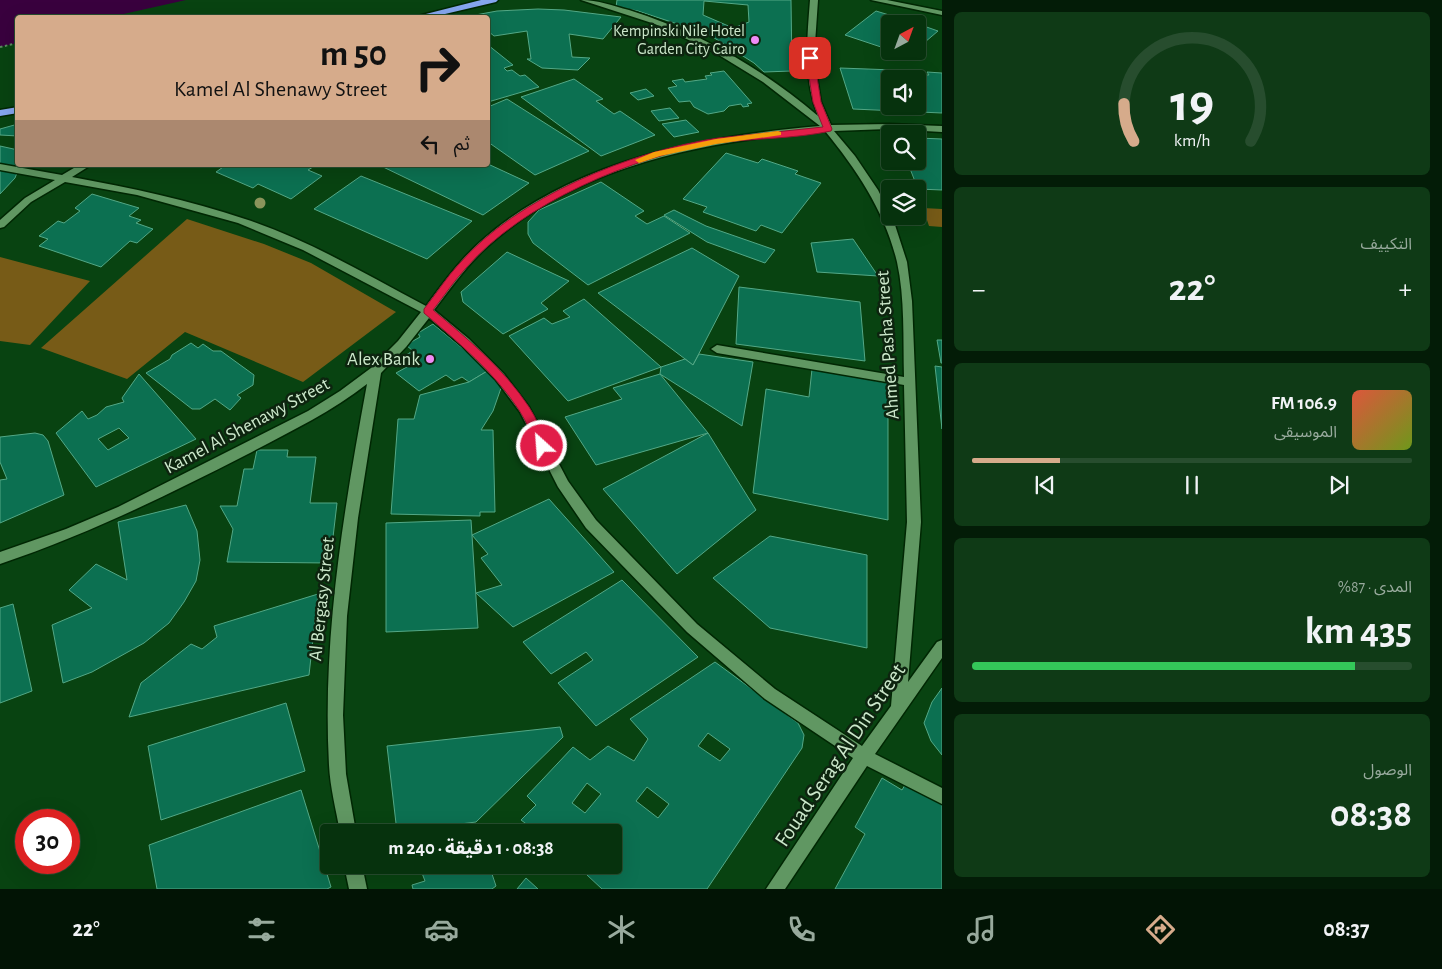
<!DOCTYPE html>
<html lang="ar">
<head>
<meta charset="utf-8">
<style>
  body { margin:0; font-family:"Alegreya Sans","Noto Sans Arabic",sans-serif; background:#0f3a16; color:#f1f3f6; direction:rtl; height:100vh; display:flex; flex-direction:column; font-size:19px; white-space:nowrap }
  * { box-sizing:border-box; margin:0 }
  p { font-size:16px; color:#98aa9d }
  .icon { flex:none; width:28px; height:28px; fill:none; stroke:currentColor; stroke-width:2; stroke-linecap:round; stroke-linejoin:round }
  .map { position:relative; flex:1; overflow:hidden; direction:ltr }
  .drawer { display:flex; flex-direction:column; gap:12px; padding:12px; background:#031c07; width:500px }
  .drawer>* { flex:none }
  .top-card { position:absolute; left:15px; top:15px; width:475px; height:152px; border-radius:5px; box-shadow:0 5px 20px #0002,0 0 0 1px #274d2e; direction:rtl; background:#d6ab8b; color:#111; overflow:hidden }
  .needle { width:32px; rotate:41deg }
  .fabs { position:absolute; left:881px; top:15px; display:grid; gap:10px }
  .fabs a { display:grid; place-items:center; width:45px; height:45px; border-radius:5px; background:#06320d; box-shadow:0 5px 20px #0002,0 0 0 1px #274d2e; font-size:25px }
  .speed { position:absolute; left:15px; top:809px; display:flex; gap:10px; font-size:25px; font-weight:700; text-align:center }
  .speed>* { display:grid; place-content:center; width:65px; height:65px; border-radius:50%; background:#06320d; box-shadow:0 5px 20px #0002,0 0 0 1px #274d2e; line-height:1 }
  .speed .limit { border:8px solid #d22; background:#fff; color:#111 }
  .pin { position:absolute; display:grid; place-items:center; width:42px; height:42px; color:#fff; margin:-21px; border-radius:10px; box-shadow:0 2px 8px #0006 }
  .me { position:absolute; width:55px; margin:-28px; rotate:334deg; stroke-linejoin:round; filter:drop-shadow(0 0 4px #0008) }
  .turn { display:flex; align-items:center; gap:18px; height:105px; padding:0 20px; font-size:22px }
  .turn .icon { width:65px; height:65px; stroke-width:2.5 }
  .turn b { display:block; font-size:35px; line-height:42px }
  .then { display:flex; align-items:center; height:48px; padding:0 20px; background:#0003; gap:10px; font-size:19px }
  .big { font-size:38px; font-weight:700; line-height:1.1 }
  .drawer .tile { flex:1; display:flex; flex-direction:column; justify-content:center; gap:8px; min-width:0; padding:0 18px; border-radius:8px; background:#0f3a16 }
  .drawer .dial { align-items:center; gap:0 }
  .dial svg { height:130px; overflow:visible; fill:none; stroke:#274d2e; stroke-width:7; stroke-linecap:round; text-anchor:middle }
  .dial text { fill:#f1f3f6; stroke:none }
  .song { display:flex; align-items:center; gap:15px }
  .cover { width:60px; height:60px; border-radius:8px; background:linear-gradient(135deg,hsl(10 70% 55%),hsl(80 70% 35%)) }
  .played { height:5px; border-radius:2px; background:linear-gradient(90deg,#d6ab8b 20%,#274d2e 20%) }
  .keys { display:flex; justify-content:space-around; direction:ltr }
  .heat { display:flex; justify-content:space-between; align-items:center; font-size:28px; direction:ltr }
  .charge { height:8px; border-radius:4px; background:linear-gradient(90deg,#34c759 87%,#274d2e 0) }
  .trip { position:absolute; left:320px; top:824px; width:302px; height:50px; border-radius:5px; background:#06320d; box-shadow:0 5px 20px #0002,0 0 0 1px #274d2e; font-weight:700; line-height:50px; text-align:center; direction:rtl }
  .tabs { display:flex; height:80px; justify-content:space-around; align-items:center; background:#021405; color:#98aa9d }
  .tabs .icon { width:35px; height:35px }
  .tabs .current { color:#d6ab8b }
  .tabs b { font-size:22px; color:#f1f3f6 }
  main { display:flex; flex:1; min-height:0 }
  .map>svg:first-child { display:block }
</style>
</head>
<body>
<main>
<section class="drawer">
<div class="tile dial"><svg viewBox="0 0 100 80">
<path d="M14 69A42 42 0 1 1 86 69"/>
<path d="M14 69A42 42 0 0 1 8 46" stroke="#d6ab8b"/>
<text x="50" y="56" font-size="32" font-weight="700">19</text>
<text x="50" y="72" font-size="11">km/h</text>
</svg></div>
<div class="tile"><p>التكييف</p>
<div class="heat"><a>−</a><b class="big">22°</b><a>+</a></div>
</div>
<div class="tile">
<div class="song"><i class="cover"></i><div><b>106.9 FM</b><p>الموسيقى</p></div></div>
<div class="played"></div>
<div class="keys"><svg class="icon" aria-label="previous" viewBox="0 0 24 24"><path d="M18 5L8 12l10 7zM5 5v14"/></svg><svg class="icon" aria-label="pause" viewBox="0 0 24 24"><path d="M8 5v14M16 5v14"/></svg><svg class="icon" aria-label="next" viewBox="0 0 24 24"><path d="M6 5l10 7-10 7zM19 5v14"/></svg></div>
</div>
<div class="tile"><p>المدى · 87%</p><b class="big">435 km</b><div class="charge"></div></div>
<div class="tile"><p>الوصول</p><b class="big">08:38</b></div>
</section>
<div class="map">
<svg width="942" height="889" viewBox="0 0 942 889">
  <rect width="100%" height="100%" fill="#084311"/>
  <g fill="#775b17">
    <path d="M923 208 942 209V227L929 226Z"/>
    <path d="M187 219 264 244 311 263 396 312 303 382 185 332 127 379 41 348Z"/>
    <path d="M0 257 90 281 30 345 0 341Z"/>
  </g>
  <path fill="#39003e" d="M0 0H186L110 17 18 18 17 43 0 47Z"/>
  <g fill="#0c7051" stroke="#53a886" fill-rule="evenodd">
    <path d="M617 0H791L792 71 764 72 754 63 708 34 638 11 616 7ZM704 1 748 5 749 22 733 28 703 15Z"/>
    <path d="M538 9 564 10 621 17 603 39 569 34 572 57 590 58 578 70 542 68 527 59H531L527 31 494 36 488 31V18L470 16 497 11Z"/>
    <path d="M876 11 899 18 902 16 919 21 915 24H890V50L845 35Z"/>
    <path d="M918 24 938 31 918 48Z"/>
    <path d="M488 45 513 65 504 68 507 71 512 70 520 76 525 75 539 87 488 102Z"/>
    <path d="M840 68 894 70 895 74 929 75 927 72 942 73V113L853 109ZM890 79H918V106H890Z"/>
    <path d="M724 71 752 103 747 104 749 106 743 107 741 104 729 106 724 111 708 114 694 107 690 101 679 102 668 88 677 86 672 81 683 79 685 82 707 79 705 76 712 75 710 73Z"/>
    <path d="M574 79 603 99 596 101 614 114 620 111 655 135 601 156 521 97Z"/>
    <path d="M646 89 654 96 638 100 630 93Z"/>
    <path d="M507 99 589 151 535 175 488 142V107Z"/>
    <path d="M670 108 679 118 659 121 651 111Z"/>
    <path d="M686 120 699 132 674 137 662 124Z"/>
    <path d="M18 124V136L0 135V129Z"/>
    <path d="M918 138 942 139V190L918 189 907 161H918Z"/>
    <path d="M0 146 18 150V165H20L15 178 0 194Z"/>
    <path d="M726 153 758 163 762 159 798 171 795 174 821 183 782 233 761 225 756 231 703 212 707 207 683 199Z"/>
    <path d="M488 164 529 183 483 215 379 165Z"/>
    <path d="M226 165H309L313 167 308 170 322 176 291 199 258 184 253 188 216 172Z"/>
    <path d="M361 176 472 221 427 259 314 209Z"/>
    <path d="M601 182 644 211 635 216 647 224 664 216 690 233 588 285 533 243 528 234V222L539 210Z"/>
    <path d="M92 194 139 208 129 216 141 220 136 223 153 229 137 243 130 241 101 267 39 246 48 239 39 236 58 221 64 223 80 211 75 208Z"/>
    <path d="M674 210 706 226 775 250 765 263 707 242 664 215Z"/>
    <path d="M853 239 878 276 817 272 811 243Z"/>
    <path d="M692 248 739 276 693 365 598 293Z"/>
    <path d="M507 252 569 281 541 303 548 309 503 334 463 302 461 292Z"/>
    <path d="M739 287 860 302 865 361 736 344Z"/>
    <path d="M584 299 661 367 568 401 509 336 544 318 552 324 570 317 563 311Z"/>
    <path d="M433 324 489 370 469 382 462 377 454 381 446 375 419 391 396 373 414 363 404 356 413 351 406 345 420 337 418 333Z"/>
    <path d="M937 340H942V363H941Z"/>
    <path d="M191 343 198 348 203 344 213 351H221L254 375 253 385 237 395 241 398 230 410 215 399 200 409H192L146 373 170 359 172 355Z"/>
    <path d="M699 354 753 362 742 426 660 374 661 367 685 359 693 365Z"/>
    <path d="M935 366 942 367V429Z"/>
    <path d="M812 369 888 383V520L753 493 766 389 809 397Z"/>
    <path d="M489 370 501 388 493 411 481 430H493L495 512H480V516L391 514 398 419H414L420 395 469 382Z"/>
    <path d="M139 374 196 439 96 487 56 433 82 411 88 419 97 415 106 407 124 402 122 398ZM119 428 129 438 108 450 98 439Z"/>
    <path d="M660 374 708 433 596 465 565 417 622 399 613 388Z"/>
    <path d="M35 433 43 435 48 441 64 495 0 523V480L7 479 0 462V437Z"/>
    <path d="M708 433 756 510 677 574 603 489Z"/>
    <path d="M257 450H288L287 457H316L310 503H337L330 563 227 562 233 529 220 506H237L244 469H253Z"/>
    <path d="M549 499 614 572 513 627 476 593 502 585 481 558 488 554 472 535Z"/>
    <path d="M186 505 197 531 200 560 196 581 184 602 169 623 144 643 92 672 63 683 52 625 92 608 69 590 96 564 127 580 118 522Z"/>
    <path d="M471 520 478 628 386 632V523Z"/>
    <path d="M770 536 867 555V648L770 628 713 578Z"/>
    <path d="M622 580 698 657 596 726 558 683 593 660 586 652 551 674 523 642Z"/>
    <path d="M318 594 309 675 129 717 141 683 191 644 202 649 217 637 214 626Z"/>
    <path d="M13 604 32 691 0 703V608Z"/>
    <path d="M715 662 798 723 804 735 802 748 707 889H602L587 875 594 865H614V832H537L521 820 536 805 527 796 573 747 590 760 608 746 634 761 648 739 630 719ZM708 733 730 749 720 761 698 746ZM587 783 601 794 585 813 572 803ZM647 787 669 804 658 818 636 801Z"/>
    <path d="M942 688V755L931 741 924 723 932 702Z"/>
    <path d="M286 703 305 771 161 820 148 746Z"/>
    <path d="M560 727 563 737 476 822 397 832 387 746Z"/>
    <path d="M882 778 902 790 908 780 942 801V889H835L865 834 855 827Z"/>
    <path d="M301 790 331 887 327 889H157L149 845Z"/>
    <path d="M419 865H489L496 886 492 889H413L412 885 425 881Z"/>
    <path d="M526 878 538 889H517Z"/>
  </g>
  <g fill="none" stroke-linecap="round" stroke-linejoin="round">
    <g stroke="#002703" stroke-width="3">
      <g id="minor">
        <path d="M581 0C598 0 613 6 629 10 699 32 763 69 818 116 803 78 807 39 810 0H818L814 58 821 102 831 125 888 124 942 126V132L888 129 834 131 855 156 878 190 895 225 907 262 912 301 921 522 908 682 937 642 942 640V658L875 754 942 788V804L867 766 785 889H766L853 758 765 699 687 632 586 528 558 487 520 412 496 380 461 345 429 318 406 347 381 373 358 518 347 616 343 715 346 774 356 832H340C336 810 330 787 329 765 322 637 344 509 367 384 330 413 287 433 246 455 166 496 86 535 0 564V552L66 529 118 507 308 411 340 391 371 368 398 341 421 312 303 250 238 223 137 195 65 182 31 202 4 227 0 228V220L25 198 55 180 0 170V164L62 175 79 165H91L72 177C131 188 189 200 245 219 309 240 367 275 426 306 443 283 459 261 480 242 572 160 702 136 820 126L763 82 714 52 655 24ZM825 131C857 170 885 212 897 262 905 298 903 339 904 377L717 345 711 349 717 353 904 385 907 522 891 706 862 746 775 689 697 624 596 520 568 481 529 407 504 374 469 339 434 310C451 288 466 266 487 247 578 164 707 141 825 131Z"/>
        <path d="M871 0H887L942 11V15Z"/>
        <path d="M344 865H362L367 889H349Z"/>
      </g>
    </g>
    <g stroke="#002703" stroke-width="3">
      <g id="highway">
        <path d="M481 0H498L496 2 428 18H410Z"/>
        <path d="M18 107V113L0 116V110Z"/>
      </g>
    </g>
    <path stroke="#5b8960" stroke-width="2" stroke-dasharray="2.5 2.5" stroke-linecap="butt" d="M0 47 18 43"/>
    <use href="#minor" fill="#609762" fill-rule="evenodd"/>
    <use href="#highway" fill="#85a6ef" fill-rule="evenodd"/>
  </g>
  <circle fill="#8b945b" cx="260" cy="203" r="5.5"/>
  <path fill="#e11d48" stroke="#92132f" d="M810 56 814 58 821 102 832 129 831 131C794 139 755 138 717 143 634 156 522 203 466 268 454 281 444 296 433 310 468 339 504 369 529 407 537 419 542 433 548 446L547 449H538C532 436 527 422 519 410 494 372 459 343 424 313V309C436 294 446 278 459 264 517 197 631 151 718 138 753 134 788 131 823 127L813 102 806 58Z"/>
  <path fill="#f59e0b" d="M778 131 781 132V135L716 144 660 156 639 163 635 160 654 152 716 139Z"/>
  <g fill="#f08bf6" stroke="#0d240f" stroke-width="2">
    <circle cx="755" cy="40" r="5"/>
    <circle cx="430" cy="359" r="5"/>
  </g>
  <g text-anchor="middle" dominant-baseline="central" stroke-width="5" stroke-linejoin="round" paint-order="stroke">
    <g font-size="16" fill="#cce8cb" stroke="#0d240f" text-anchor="end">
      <text x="745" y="31">Kempinski Nile Hotel<tspan x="745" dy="18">Garden City Cairo</tspan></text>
    </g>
    <g font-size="19" fill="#cce8cb" stroke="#0d240f">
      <text transform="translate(888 345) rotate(-94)">Ahmed Pasha Street</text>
      <text transform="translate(247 426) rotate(-28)">Kamel Al Shenawy Street</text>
      <text transform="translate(322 599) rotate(-84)">Al Bergasy Street</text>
    </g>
    <g font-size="19" fill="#cce8cb" stroke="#0d240f" text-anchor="end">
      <text x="420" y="359">Alex Bank</text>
    </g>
    <g font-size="22" fill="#cce8cb" stroke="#0d240f">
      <text transform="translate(840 755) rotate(-56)">Fouad Serag Al Din Street</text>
    </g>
  </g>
</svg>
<div class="fabs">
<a><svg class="needle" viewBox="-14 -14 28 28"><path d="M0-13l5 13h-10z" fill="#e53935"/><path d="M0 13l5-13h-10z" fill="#98aa9d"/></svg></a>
<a><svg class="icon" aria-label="sound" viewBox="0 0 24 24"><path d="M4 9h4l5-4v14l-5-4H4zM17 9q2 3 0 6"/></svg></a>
<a><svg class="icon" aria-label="search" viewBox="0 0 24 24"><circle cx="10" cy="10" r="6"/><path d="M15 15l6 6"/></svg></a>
<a><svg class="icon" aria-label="layers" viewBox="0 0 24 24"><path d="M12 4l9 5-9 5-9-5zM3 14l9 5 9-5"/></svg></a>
</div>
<div class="speed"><div class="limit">30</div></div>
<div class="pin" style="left:810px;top:58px;background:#d93025"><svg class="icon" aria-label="arrive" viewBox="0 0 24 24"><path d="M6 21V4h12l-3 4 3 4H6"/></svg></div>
<svg class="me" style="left:542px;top:446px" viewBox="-20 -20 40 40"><circle r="17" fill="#e11d48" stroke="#fff" stroke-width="3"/><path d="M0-11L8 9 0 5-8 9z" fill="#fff"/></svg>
<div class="trip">08:38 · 1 دقيقة · 240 m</div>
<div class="top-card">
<div class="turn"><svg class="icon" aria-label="right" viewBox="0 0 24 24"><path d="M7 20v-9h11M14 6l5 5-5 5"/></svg><div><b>50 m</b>Kamel Al Shenawy Street</div></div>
<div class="then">ثم<svg class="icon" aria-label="left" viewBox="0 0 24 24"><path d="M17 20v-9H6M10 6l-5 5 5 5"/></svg></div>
</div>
</div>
</main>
<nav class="tabs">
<b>08:37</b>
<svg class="icon current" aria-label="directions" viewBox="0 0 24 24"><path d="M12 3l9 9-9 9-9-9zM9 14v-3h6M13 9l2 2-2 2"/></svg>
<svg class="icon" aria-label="music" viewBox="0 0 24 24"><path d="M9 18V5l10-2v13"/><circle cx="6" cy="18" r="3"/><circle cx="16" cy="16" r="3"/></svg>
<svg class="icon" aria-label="phone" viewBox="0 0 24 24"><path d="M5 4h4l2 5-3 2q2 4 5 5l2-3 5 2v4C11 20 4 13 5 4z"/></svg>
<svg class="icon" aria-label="climate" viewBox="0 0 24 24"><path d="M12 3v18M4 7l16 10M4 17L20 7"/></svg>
<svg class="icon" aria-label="car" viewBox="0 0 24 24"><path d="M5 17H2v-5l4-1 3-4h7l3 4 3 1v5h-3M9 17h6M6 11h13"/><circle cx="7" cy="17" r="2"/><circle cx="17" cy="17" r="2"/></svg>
<svg class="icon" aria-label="filters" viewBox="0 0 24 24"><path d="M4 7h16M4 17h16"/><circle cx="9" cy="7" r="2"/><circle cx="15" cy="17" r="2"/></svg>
<b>22°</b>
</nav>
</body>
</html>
